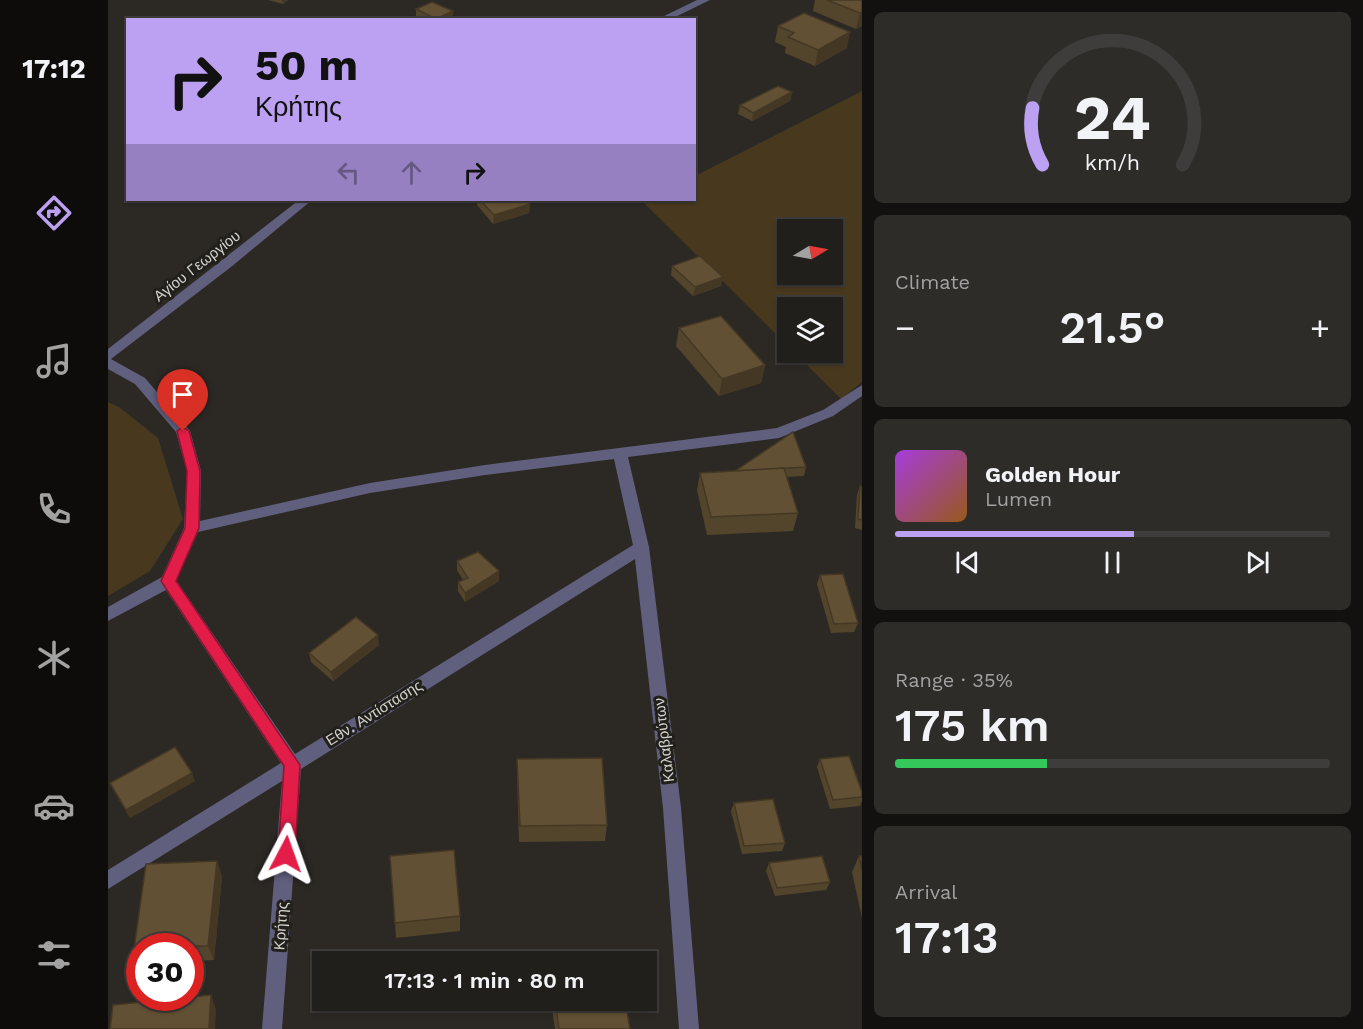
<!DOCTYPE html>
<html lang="en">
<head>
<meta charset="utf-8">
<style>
  body { margin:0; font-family:"Work Sans",sans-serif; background:#2d2c29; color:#f1f3f6; height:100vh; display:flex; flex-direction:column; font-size:22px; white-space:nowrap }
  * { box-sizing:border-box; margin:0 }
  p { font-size:20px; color:#a2a2a3 }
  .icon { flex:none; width:33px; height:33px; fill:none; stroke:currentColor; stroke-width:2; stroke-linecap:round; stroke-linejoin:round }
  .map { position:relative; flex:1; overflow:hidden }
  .details { display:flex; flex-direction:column; gap:12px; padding:12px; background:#12110f; width:501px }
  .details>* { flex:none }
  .top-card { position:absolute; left:18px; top:18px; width:570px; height:183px; border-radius:0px; box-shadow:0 2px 4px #0004,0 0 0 2px #3e3d3b; background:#bca0f2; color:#111; overflow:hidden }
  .needle { width:39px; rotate:80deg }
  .fabs { position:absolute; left:669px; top:219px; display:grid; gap:12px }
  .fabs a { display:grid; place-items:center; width:66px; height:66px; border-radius:0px; background:#211f1c; box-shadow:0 2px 4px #0004,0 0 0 2px #3e3d3b; font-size:30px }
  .speed { position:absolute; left:18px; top:933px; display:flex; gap:12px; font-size:30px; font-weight:700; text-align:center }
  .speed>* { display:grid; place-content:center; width:78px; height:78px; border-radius:50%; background:#211f1c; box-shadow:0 2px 4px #0004,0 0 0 2px #3e3d3b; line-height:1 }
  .speed .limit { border:9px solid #d22; background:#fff; color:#111 }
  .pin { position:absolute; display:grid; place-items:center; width:51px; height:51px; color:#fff; margin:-62px -26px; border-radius:50% 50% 50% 0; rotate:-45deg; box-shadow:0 0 6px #0007 }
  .pin .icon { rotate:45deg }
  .me { position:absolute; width:66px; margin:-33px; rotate:4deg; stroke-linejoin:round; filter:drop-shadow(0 0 4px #0008) }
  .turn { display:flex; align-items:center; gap:21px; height:126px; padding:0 30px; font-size:27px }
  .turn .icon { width:78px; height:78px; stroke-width:2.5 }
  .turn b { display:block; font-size:42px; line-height:51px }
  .lanes { display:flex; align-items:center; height:57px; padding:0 30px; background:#0003; justify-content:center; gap:30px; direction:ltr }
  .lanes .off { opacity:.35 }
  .big { font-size:45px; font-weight:600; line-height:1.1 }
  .details .tile { flex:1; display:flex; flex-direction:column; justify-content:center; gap:9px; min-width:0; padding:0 21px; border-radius:9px; background:#2d2c29 }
  .details .dial { align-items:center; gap:0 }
  .dial svg { height:156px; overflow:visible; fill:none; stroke:#3e3d3b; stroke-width:7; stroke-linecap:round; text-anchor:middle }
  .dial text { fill:#f1f3f6; stroke:none }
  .song { display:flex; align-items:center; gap:18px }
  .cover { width:72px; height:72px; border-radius:9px; background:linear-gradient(135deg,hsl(280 70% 55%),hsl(30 70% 35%)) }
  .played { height:6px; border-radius:3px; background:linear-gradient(90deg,#bca0f2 55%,#3e3d3b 55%) }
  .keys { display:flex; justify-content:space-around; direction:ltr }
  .heat { display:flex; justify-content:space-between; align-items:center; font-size:33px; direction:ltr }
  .charge { height:9px; border-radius:4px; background:linear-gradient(90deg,#34c759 35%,#3e3d3b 0) }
  .trip { position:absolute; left:204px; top:951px; width:345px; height:60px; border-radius:0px; background:#211f1c; box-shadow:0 2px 4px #0004,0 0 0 2px #3e3d3b; font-weight:600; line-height:60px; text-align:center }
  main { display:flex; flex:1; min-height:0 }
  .tabs { display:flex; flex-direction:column; width:108px; justify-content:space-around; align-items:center; background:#0d0c0b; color:#a2a2a3 }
  .tabs .icon { width:42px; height:42px }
  .tabs .active { color:#bca0f2 }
  .tabs b { font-size:27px; color:#f1f3f6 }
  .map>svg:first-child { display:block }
</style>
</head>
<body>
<main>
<nav class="tabs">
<b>17:12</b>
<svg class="icon active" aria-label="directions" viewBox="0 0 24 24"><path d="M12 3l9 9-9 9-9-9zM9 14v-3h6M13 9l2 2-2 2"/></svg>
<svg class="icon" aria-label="music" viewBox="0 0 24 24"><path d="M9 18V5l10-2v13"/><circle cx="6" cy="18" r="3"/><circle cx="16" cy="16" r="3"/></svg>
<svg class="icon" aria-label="phone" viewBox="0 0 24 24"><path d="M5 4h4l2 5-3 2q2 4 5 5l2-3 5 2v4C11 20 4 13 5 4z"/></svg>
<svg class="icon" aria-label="climate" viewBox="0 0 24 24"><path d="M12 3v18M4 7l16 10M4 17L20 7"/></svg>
<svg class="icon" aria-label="car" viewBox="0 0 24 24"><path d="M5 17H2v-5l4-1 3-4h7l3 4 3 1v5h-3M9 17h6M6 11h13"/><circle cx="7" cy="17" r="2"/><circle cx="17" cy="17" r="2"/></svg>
<svg class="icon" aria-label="filters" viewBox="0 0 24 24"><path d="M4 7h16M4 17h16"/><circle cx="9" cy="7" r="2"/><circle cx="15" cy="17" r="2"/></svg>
</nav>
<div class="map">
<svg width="754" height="1029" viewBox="0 0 754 1029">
  <rect width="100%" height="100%" fill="#2c2925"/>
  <g fill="#47381e" fill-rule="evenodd">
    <path d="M754 91V382L733 399 687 353 724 352V308H680L679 345 535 202 539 200H586L587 176ZM680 230H724V274H680Z"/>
    <path d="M0 402 11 407 50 438 75 519 42 571 0 596Z"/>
  </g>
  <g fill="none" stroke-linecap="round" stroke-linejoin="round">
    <g fill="#615f7e" fill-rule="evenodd">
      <path d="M589 0H602L561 20H548Z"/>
      <path d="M191 200H204L123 267 3 359 37 378 82 431 93 471 92 521 262 483 377 465 669 428 715 410 754 385V396L725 416 671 438 520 457 541 547 573 808 591 1029H571L555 808 527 559 193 769 174 1029H154L174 781 0 889V870L173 763 58 590 0 621V607L54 577 76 528 79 471 68 432 27 384 0 369V349ZM506 459 525 545 187 754 68 580 90 532 262 493 377 475Z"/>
    </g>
  </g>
  <g fill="#53452c">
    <path d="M160 0H180L175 4Z"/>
    <path d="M707 0H754V26L748 29 705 11Z"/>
    <path d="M308 9 345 11V20H311L308 18Z"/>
    <path d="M670 26 739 48 707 66 677 53 678 47 667 42Z"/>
    <path d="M684 92 682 101 644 121 630 114 632 105Z"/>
    <path d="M369 200H418L422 204 421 213 385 224 369 205Z"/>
    <path d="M564 266 613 286 585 296 563 275Z"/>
    <path d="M571 328 657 365 653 383 611 396 568 346Z"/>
    <path d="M698 467 696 476 678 477 690 513 685 531 599 535 589 490 592 473Z"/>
    <path d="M752 486H754V530L747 528 749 495Z"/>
    <path d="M349 561 391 581 357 602 350 591V582L355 580 349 570Z"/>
    <path d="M712 575 750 623 746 632 723 633 709 584Z"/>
    <path d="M271 645 225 681 203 662 201 653Z"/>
    <path d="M409 759 499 825 497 841 411 842 409 775Z"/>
    <path d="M712 759 754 797V801L752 806 722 809 709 767Z"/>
    <path d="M87 781 22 818 6 791 2 783Z"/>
    <path d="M626 803 677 843 674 851 634 854 623 811Z"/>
    <path d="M751 856H754V918L744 872Z"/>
    <path d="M109 861 114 877 106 960 82 961V946H32V960L26 949Z"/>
    <path d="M661 863 722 882 718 890 667 896 658 871Z"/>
    <path d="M352 916V931L288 938 287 923Z"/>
    <path d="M443 1000H517L522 1029H447Z"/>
  </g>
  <g fill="#443824">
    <path d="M174 0H180L175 4Z"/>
    <path d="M345 11V20H328Z"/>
    <path d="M754 12V26L748 29 752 13Z"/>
    <path d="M742 32 739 48 707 66 710 50Z"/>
    <path d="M684 92 682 101 644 121 645 113Z"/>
    <path d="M422 204 421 213 385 224 386 215Z"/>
    <path d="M615 277 613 286 585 296 587 287Z"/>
    <path d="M657 365 653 383 611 396 614 379Z"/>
    <path d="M391 571V581L357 602V593Z"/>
    <path d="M270 635 271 645 225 681 223 672Z"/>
    <path d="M84 773 87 781 22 818 18 810Z"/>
    <path d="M109 861 114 877 106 960 100 946Z"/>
    <path d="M103 995 108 1010 107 1029H101Z"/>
  </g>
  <g fill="#615033" stroke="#443824" stroke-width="1.5">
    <path d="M719 0H754V12L752 13Z"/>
    <path d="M324 2 345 11 328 19 308 9Z"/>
    <path d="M696 13 742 32 710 50 680 37 686 33 670 26Z"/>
    <path d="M670 86 684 92 645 113 632 105Z"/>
    <path d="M372 200H418L422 204 386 215Z"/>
    <path d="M592 256 615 277 587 287 564 266Z"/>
    <path d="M613 316 657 365 614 379 571 328Z"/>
    <path d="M685 432 698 467 627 471Z"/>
    <path d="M676 468 690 513 603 517 592 473Z"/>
    <path d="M752 486H754V520L750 519Z"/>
    <path d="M370 552 391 571 357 593 350 582 360 578 349 561Z"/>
    <path d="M735 574 750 623 726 624 712 575Z"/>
    <path d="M248 617 270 635 223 672 201 653Z"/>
    <path d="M67 747 84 773 18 810 2 783Z"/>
    <path d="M741 756 754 792V797L725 800 712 759Z"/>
    <path d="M494 758 499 825 412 826 409 759Z"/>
    <path d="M665 799 677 843 636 846 626 803Z"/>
    <path d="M346 850 352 916 287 923 282 856Z"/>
    <path d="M714 856 722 882 669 888 661 863Z"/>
    <path d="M751 856H754V870Z"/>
    <path d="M109 861 100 946H32V949H26L38 864Z"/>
    <path d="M508 953 510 962H441V960Z"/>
    <path d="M103 995 101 1029H2L5 1005Z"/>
    <path d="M447 1000H517L522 1029H451Z"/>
  </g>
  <path fill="#e11d48" stroke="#92132f" stroke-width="1.5" d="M75 427 81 431 92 471 91 528 68 581 192 765 187 854 184 859 178 861 172 859 170 854 176 766 53 581 77 528 79 471 69 431Z"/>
  <g text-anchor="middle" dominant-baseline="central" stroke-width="6" stroke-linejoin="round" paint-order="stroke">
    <g font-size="15" fill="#d4d2cf" stroke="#22201b">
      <text transform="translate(89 266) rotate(-38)">Αγίου Γεωργίου</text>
      <text transform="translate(266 713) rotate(-32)">Εθν. Αντίστασης</text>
      <text transform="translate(556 740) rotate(-97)">Καλαβρύτων</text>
      <text transform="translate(173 926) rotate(-86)">Κρήτης</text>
    </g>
  </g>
</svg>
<div class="fabs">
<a><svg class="needle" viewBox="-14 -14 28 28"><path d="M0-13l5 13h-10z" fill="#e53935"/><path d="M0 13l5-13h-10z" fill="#a2a2a3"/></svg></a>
<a><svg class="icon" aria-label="layers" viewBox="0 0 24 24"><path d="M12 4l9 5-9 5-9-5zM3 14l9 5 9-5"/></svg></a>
</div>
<div class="speed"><div class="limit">30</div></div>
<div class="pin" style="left:75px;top:431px;background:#d93025"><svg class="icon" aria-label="arrive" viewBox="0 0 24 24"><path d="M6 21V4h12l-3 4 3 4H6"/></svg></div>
<svg class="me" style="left:178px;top:854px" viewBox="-20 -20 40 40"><path d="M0-17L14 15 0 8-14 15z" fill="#e11d48" stroke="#fff" stroke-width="4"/></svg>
<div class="trip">17:13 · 1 min · 80 m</div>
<div class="top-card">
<div class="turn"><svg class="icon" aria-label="right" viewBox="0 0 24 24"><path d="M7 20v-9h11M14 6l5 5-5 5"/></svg><div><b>50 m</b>Κρήτης</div></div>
<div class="lanes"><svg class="icon off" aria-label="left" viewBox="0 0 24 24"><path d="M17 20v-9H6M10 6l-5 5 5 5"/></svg><svg class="icon off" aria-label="ahead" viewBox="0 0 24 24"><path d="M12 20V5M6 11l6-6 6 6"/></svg><svg class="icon" aria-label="right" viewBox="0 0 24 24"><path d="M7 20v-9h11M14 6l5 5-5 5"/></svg></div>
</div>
</div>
<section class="details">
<div class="tile dial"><svg viewBox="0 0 100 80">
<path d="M14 69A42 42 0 1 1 86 69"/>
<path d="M14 69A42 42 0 0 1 9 40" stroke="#bca0f2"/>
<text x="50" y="56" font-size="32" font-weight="700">24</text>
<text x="50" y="72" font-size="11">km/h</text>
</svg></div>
<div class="tile"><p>Climate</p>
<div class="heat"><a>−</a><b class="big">21.5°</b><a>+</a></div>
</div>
<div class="tile">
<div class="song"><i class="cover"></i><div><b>Golden Hour</b><p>Lumen</p></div></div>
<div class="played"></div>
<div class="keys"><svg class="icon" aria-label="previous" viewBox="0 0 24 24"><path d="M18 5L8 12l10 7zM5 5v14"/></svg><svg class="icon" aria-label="pause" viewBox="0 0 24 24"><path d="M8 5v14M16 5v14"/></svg><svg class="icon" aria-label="next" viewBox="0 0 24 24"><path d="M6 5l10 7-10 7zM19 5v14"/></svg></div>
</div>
<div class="tile"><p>Range · 35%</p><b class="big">175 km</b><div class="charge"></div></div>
<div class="tile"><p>Arrival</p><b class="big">17:13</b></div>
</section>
</main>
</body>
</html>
